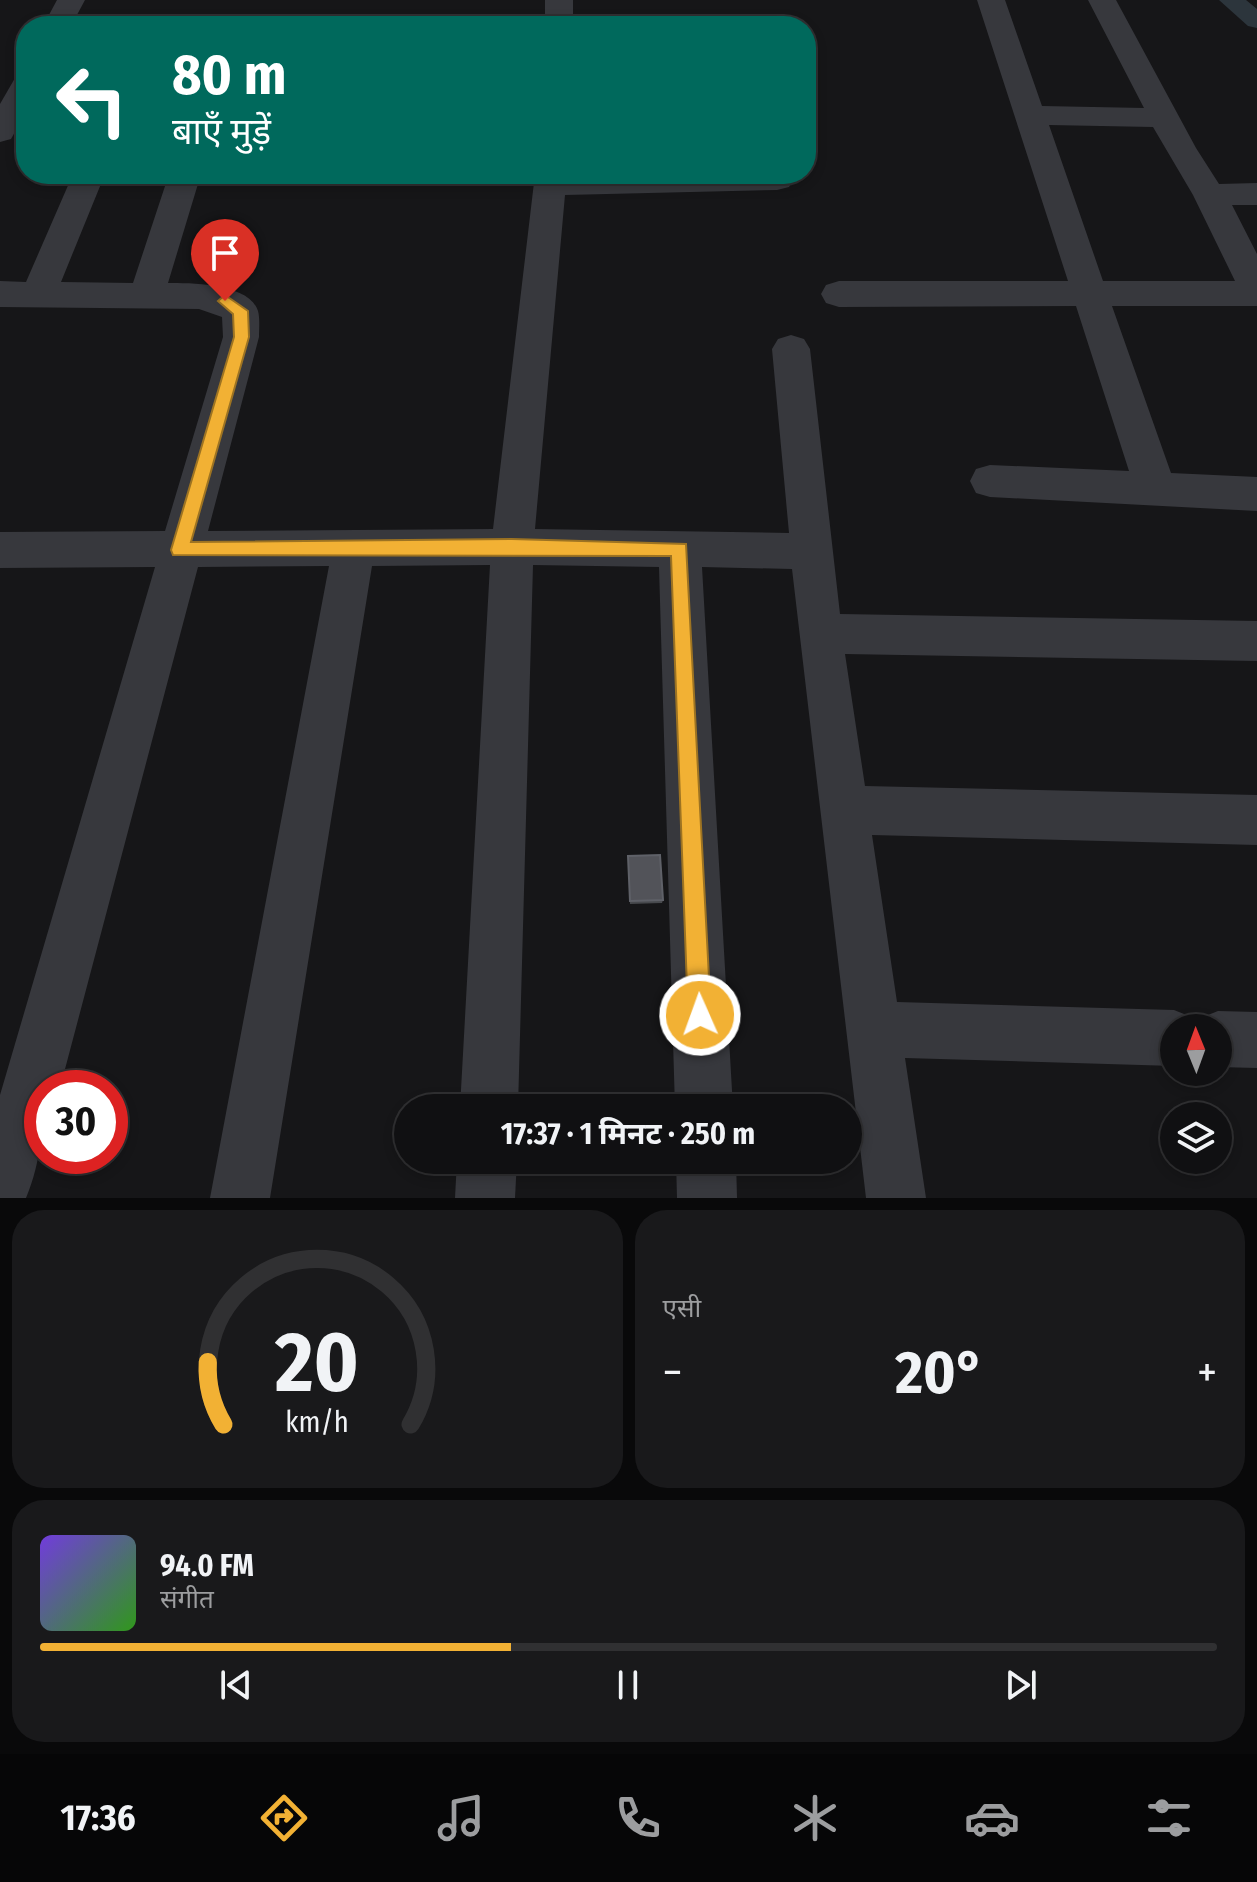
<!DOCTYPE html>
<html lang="hi">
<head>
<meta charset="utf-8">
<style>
  body { margin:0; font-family:"Fira Sans Condensed","Noto Sans Devanagari",sans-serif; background:#19191b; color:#f1f3f6; height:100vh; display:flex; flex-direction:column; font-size:30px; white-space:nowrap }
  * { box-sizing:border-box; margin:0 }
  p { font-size:26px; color:#9c9d9f }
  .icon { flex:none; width:44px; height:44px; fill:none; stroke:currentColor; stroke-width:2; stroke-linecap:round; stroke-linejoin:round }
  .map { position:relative; height:1198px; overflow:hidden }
  .side { display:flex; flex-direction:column; gap:12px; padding:12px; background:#09090a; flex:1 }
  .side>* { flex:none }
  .hud { position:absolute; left:16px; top:16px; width:800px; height:168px; border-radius:32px; box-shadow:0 4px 12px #0003,0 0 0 2px #303032; background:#00695c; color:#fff; overflow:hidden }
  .needle { width:52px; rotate:359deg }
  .controls { position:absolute; left:1160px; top:1014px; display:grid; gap:16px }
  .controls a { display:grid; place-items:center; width:72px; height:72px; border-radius:50%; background:#101012; box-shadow:0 4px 12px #0003,0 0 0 2px #303032; font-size:40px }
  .speed { position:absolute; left:24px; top:1070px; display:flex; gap:16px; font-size:40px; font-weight:700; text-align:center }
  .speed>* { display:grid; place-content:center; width:104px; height:104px; border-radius:50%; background:#101012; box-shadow:0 4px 12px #0003,0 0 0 2px #303032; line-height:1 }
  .speed .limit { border:12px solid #d22; background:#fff; color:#111 }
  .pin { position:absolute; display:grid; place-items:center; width:68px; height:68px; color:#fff; margin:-82px -34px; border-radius:50% 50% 50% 0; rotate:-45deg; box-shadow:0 0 8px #0007 }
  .pin .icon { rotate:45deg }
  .me { position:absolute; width:88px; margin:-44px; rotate:358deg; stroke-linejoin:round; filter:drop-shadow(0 0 6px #0008) }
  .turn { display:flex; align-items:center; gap:28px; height:168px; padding:0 24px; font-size:36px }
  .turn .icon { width:104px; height:104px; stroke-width:2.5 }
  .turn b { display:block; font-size:56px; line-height:68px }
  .big { font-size:60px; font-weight:700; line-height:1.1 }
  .side .card { flex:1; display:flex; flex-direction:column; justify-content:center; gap:12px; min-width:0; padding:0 28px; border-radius:32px; background:#19191b }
  .side .dial { align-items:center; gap:0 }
  .dial svg { height:208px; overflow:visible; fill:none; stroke:#303032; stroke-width:7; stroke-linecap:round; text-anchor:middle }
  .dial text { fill:#f1f3f6; stroke:none }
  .song { display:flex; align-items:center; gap:24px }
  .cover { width:96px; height:96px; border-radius:12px; background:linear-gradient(135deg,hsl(260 70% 55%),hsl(110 70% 35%)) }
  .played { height:8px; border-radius:4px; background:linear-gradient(90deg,#f2b134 40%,#303032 40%) }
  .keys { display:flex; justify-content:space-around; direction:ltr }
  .heat { display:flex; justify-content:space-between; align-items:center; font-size:44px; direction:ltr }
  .side .tiles { flex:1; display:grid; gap:12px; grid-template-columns:1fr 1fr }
  .card:last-child { grid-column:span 2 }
  .trip { position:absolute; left:394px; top:1094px; width:468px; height:80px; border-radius:40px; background:#101012; box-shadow:0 4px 12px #0003,0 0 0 2px #303032; font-weight:700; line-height:80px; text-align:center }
  .menu { display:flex; height:128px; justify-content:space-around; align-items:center; background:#060607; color:#9c9d9f }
  .menu .icon { width:56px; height:56px }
  .menu .current { color:#f2b134 }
  .menu b { font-size:36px; color:#f1f3f6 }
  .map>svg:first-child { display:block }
</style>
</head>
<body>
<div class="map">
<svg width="1257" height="1198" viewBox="0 0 1257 1198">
  <rect width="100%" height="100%" fill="#161618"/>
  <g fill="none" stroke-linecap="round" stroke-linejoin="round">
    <path fill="#2c353c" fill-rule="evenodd" d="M1219 0H1246L1257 9V28L1248 26Z"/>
    <g fill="#37383d" fill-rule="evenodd">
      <path d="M57 0H85L71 26H43Z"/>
      <rect x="545" y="0" width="28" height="26"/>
      <path d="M977 0H1005L1042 106 1144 108 1088 0H1116L1196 148 1219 184 1257 183V205H1232L1257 254V306H1112L1171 473 1257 477V511L990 497 976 493 970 481 976 469 990 465 1129 471 1076 306 839 307 826 303 821 294 826 285 839 281H1068ZM1049 125 1153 127 1193 195 1235 281H1103Z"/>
      <path d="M26 75V112L11 139 0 142V104L15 78Z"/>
      <path d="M73 174H105L61 282 133 283 169 174H201L168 283C191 283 249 283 258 311 260 318 259 329 259 337L208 531 493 529 535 174H789L793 180 789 187 777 190 565 195 535 529 789 533 772 349 778 339 791 335 804 339 810 349 840 614 1257 621V661L845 654 865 786 1257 795V845L872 835 897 1002 1174 1010 1194 1018 1196 1024 1198 1019 1218 1011 1257 1012V1068L1218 1067V1028H1174V1066L905 1058 926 1198H866L792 569 702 567 733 1108H675L659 567 533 565 518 1108H460L490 565 372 566 270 1198H210L329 566 198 567 60 1088H42C42 1129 42 1160 26 1198H0V1095L155 567 0 568V532L165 531 223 337 222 317 199 309 0 307V281L26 282Z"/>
      <path d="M457 1160H517L515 1198H455Z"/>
      <path d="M676 1160H736L737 1198H677Z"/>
    </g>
  </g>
  <path fill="#47494d" d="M628 856 663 900 662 903 630 904Z"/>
  <path fill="#525359" stroke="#5f6168" stroke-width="2" d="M660 855 663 900 630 901 628 856Z"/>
  <path fill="#f2b134" stroke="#9d7322" stroke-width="2" d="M225 295 248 311 249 337 191 542 512 539 686 544 711 1015 708 1023 700 1026 692 1023 688 1015 671 556 173 555 171 550 234 337 233 314 218 301Z"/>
</svg>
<div class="controls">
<a><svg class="needle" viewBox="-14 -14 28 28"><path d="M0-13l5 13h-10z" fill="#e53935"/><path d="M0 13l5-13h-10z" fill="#9c9d9f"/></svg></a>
<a><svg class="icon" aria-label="layers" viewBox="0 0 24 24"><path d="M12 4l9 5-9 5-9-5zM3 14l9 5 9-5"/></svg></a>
</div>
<div class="speed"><div class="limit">30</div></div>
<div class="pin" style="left:225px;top:301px;background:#d93025"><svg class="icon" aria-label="arrive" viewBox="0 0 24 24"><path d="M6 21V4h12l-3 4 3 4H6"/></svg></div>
<svg class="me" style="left:700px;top:1015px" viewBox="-20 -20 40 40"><circle r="17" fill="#f2b134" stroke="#fff" stroke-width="3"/><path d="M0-11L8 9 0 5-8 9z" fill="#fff"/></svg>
<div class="trip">17:37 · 1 मिनट · 250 m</div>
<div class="hud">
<div class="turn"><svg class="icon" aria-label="left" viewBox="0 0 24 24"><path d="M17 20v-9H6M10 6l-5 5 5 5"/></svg><div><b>80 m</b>बाएँ मुड़ें</div></div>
</div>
</div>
<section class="side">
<div class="tiles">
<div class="card dial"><svg viewBox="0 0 100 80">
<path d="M14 69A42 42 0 1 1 86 69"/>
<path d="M14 69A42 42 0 0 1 8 45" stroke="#f2b134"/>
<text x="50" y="56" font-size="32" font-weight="700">20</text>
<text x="50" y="72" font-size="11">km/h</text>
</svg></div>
<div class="card"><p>एसी</p>
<div class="heat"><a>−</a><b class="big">20°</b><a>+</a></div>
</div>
<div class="card">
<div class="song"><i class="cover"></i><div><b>94.0 FM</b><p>संगीत</p></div></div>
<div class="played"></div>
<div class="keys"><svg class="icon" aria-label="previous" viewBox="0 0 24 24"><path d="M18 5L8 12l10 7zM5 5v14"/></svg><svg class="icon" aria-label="pause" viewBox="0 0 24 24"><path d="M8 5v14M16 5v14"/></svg><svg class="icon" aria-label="next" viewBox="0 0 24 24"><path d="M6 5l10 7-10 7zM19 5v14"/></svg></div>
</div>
</div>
</section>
<nav class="menu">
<b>17:36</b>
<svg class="icon current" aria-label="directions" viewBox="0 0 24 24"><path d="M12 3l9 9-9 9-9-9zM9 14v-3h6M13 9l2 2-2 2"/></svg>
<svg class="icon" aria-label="music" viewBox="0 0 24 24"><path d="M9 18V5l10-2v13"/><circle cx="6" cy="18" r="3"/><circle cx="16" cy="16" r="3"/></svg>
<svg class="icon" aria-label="phone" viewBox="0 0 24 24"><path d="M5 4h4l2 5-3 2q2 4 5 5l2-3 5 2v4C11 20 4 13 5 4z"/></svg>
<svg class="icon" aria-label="climate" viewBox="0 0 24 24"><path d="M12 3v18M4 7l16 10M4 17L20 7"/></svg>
<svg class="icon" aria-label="car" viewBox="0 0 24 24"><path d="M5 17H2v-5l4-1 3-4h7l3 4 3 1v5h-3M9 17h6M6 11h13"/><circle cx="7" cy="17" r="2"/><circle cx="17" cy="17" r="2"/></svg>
<svg class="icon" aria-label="filters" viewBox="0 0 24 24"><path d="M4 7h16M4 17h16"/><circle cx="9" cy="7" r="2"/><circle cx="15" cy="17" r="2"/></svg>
</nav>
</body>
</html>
